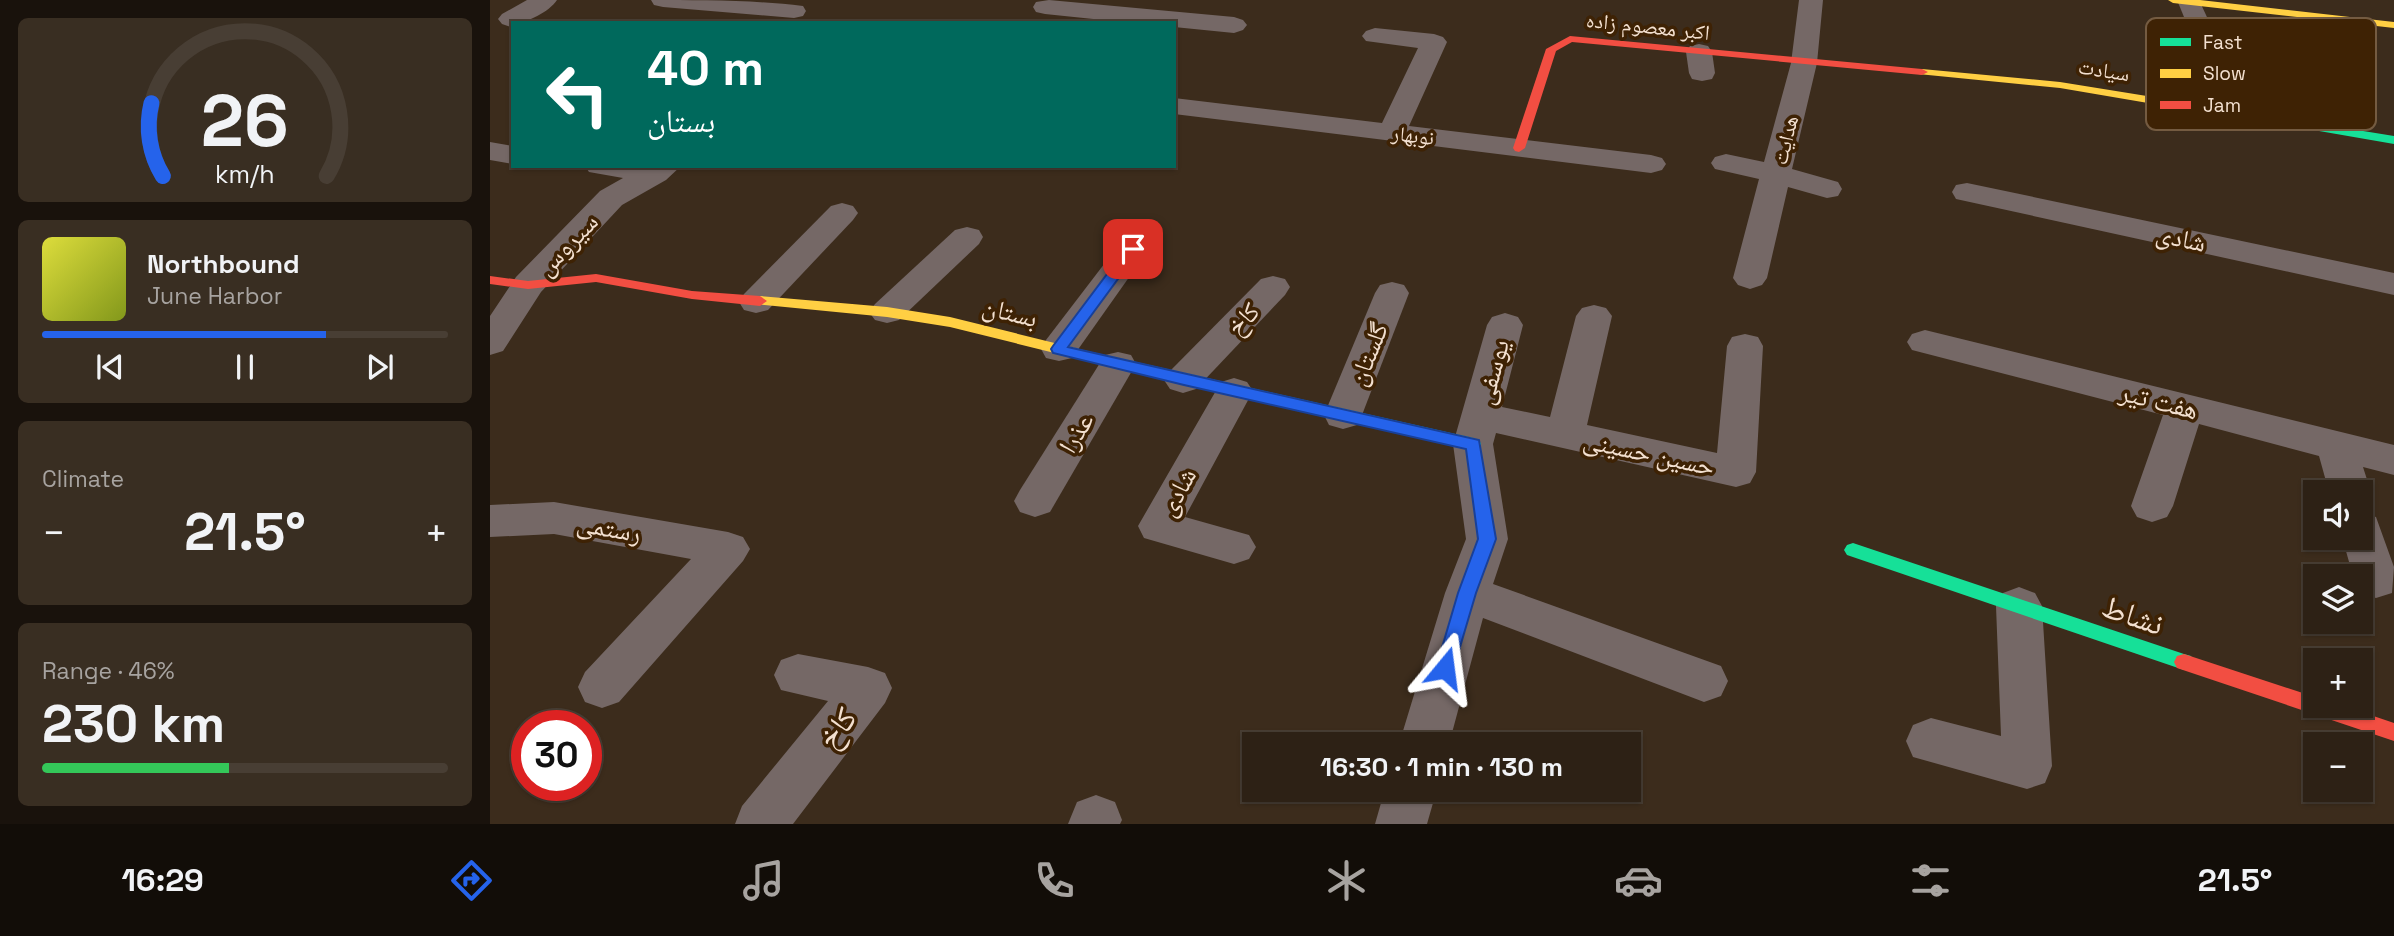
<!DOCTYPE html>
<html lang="en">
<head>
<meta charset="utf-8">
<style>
  body { margin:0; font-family:"Space Grotesk","Noto Naskh Arabic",sans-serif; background:#392e22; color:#f1f3f6; height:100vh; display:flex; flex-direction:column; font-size:26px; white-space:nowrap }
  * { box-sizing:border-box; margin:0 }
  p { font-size:23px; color:#a7a3a0 }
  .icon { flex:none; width:38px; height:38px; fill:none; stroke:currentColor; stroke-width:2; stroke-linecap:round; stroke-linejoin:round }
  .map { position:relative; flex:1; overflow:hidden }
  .sheet { display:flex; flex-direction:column; gap:18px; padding:18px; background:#19120c; width:490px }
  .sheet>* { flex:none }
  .guide { position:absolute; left:21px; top:21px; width:665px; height:147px; border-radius:0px; box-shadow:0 2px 5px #0004,0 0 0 2px #483e34; background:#00695c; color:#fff; overflow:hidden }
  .controls { position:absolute; left:1813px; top:480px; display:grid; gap:14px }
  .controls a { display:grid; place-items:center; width:70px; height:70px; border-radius:0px; background:#2d2115; box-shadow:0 2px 5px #0004,0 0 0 2px #483e34; font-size:35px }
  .speed { position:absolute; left:21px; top:710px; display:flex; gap:14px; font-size:35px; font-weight:700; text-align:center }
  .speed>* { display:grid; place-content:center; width:91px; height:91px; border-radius:50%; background:#2d2115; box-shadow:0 2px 5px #0004,0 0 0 2px #483e34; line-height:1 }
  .speed .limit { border:10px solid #d22; background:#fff; color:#111 }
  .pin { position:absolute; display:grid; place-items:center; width:60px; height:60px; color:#fff; margin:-30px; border-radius:14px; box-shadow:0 4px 10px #0006 }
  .me { position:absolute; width:77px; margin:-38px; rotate:16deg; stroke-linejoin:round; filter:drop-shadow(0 0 5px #0008) }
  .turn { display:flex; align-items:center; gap:24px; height:147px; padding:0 21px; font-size:32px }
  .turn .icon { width:91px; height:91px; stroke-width:2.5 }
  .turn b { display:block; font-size:49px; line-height:60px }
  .big { font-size:52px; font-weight:700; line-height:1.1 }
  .sheet .card { flex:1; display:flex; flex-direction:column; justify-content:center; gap:10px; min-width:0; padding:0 24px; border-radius:10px; background:#392e22 }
  .sheet .dial { align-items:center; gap:0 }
  .dial svg { height:182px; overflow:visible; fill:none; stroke:#483e34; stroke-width:7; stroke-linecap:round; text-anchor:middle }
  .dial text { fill:#f1f3f6; stroke:none }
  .song { display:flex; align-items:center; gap:21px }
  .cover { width:84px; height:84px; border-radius:10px; background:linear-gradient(135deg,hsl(60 70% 55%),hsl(70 70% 35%)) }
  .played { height:7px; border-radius:4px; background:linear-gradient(90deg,#2563eb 70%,#483e34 70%) }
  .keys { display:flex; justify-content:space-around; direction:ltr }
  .heat { display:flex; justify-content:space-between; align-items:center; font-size:38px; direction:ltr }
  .charge { height:10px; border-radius:5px; background:linear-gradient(90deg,#34c759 46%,#483e34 0) }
  .trip { position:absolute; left:752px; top:732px; width:399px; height:70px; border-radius:0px; background:#2d2115; box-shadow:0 2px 5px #0004,0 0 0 2px #483e34; font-weight:700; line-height:70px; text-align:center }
  .tab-bar { display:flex; height:112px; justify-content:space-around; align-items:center; background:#120d08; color:#a7a3a0 }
  .tab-bar .icon { width:49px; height:49px }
  .tab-bar .active { color:#2563eb }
  .tab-bar b { font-size:32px; color:#f1f3f6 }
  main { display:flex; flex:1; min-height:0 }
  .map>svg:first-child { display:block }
</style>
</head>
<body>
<main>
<section class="sheet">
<div class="card dial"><svg viewBox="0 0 100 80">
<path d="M14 69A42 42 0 1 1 86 69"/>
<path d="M14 69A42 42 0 0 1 9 37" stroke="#2563eb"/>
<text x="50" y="56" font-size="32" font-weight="700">26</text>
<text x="50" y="72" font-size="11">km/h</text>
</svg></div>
<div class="card">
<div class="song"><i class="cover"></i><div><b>Northbound</b><p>June Harbor</p></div></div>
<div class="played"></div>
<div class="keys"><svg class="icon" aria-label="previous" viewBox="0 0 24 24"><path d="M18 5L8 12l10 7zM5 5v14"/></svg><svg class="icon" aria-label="pause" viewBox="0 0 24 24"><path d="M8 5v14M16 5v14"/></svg><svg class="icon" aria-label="next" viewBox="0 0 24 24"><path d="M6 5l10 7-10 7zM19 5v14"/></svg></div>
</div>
<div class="card"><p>Climate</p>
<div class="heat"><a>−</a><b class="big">21.5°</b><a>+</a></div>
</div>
<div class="card"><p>Range · 46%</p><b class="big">230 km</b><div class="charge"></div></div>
</section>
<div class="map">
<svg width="1904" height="824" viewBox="0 0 1904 824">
  <rect width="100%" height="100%" fill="#3c2c1c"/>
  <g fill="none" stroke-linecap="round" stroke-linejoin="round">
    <path stroke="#746862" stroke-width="3.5" stroke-dasharray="2.5 3.5" stroke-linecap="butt" d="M1848 51V63"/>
    <g fill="#756866" fill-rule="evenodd">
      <path d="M37 0H67C59 12 37 23 23 23L21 27 12 24 8 19 12 14Z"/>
      <path d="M161 0C210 0 265 0 313 6L316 11 313 16 304 18 173 7 164 5Z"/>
      <path d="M559 0 744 17 753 20 757 25 753 30 744 33 684 27V23H642L555 14 546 12 543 7 546 2Z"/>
      <path d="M1309 0H1333L1327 63 1302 169 1348 182 1352 189 1348 196 1337 198 1298 187 1277 278 1272 285 1260 289 1248 285 1243 278 1269 179 1225 169 1221 163 1225 157 1236 154 1274 162 1301 63Z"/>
      <path d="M1687 0H1709L1730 45 1726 51 1717 53 1708 51Z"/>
      <path d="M885 28 944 34 953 37 957 42 919 126 1161 155 1172 158 1176 164 1172 170 1161 173 684 114V98L892 123 928 48 876 41 872 36 876 31Z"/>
      <path d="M1209 44 1218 46 1222 52 1225 73 1222 79 1212 81 1202 79 1199 73 1196 52 1200 46Z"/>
      <path d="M0 142 23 146V164L0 160Z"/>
      <path d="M95 166H191L176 180 132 205 51 292 13 351 0 355V316L26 277 110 191 133 178 99 172Z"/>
      <path d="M1477 183 1904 273V295L1466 199 1462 192 1466 185Z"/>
      <path d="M352 203 363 206 368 213 363 220 278 310 266 313 254 310 249 302 254 294 341 206Z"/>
      <path d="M477 227 489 230 493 237 489 244 409 320 397 323 385 320 379 312 385 304 465 230Z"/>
      <path d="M643 239 655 242 659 249 582 358 569 361 556 358 551 349 556 340 631 242Z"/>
      <path d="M783 276 795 279 800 287 795 295 706 389 693 393 680 389 674 380 680 371 771 279Z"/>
      <path d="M902 282 914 285 919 293 872 415 867 425 853 429 839 425 834 415 885 293 890 285Z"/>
      <path d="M1104 305 1116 308 1122 316 1097 425 1227 453 1237 346 1242 337 1255 334 1268 337 1273 346 1266 472 1260 483 1246 487 1006 433 1003 444 1018 539 1003 584 1231 666 1238 681 1231 696 1214 702 993 618 959 744H909L955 593 976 539 963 444 997 325 1002 317 1015 313 1028 317 1033 325 1012 407 1060 417 1086 316 1092 308Z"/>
      <path d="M1435 330 1904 445V475L1873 467 1881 492 1875 503 1871 504V492H1839L1829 456 1709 424 1683 506 1677 517 1662 522 1647 517 1641 506 1673 415 1422 350 1417 342 1422 334Z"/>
      <path d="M628 352 641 355 646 364 560 512 545 517 530 512 524 501 530 490 615 355Z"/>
      <path d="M744 378 757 382 763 391 695 517 759 535 766 547 759 559 744 564 654 538 648 526 731 382Z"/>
      <path d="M64 502 238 532 253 537 260 549 253 561 129 702 112 708 95 702 88 687 95 672 201 559 64 534 0 537V505Z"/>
      <path d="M1871 512 1886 517 1904 567 1902 593 1886 598 1871 593V576H1863L1852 537H1871Z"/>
      <path d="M1529 587 1545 593 1552 606 1562 766 1555 783 1537 789 1423 757 1416 741 1423 725 1441 718 1511 736 1506 606 1513 593Z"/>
      <path d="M308 654 378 667 395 673 402 688 395 703 303 824H245L252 806 338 701 291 690 284 675 291 660Z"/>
      <path d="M895 789H947L937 824H885Z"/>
      <path d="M606 795 625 802 632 820 630 824H578L587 802Z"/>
    </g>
    <g fill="#16e098" fill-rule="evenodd">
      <path d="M1787 117 1904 136V144L1783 123 1781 121Z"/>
      <path d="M593 350 983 438 989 440 991 444 989 448 983 450 588 359 586 355Z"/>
      <path d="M1363 543 1694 654 1701 656 1704 662 1701 668 1694 670 1357 555 1354 550 1357 545Z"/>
    </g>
    <g fill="#ffcf43" fill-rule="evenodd">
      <path d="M1678 0H1710L1904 22V28L1683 3Z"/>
      <path d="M1432 69 1570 82 1787 117 1793 121 1787 125 1570 88 1428 74V70Z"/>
      <path d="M270 296 397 307 460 317 593 350 600 355 593 360 460 327 397 317 265 304 263 301Z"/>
    </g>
    <g fill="#f24e42" fill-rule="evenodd">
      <path d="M1080 36 1432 69 1438 72 1432 75 1082 42 1066 51 1035 148 1029 152 1025 151 1023 148 1056 49Z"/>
      <path d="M106 274 202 291 270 296 277 301 270 306 202 299 106 282 38 289 0 284V276L38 281Z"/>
      <path d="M1694 654 1825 697V705H1851L1904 723V741L1687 668 1684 662 1687 656Z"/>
    </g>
  </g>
  <path fill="#2563eb" stroke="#184099" stroke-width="2" d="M643 245 650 249 578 347 989 440 1006 539 986 593 962 674 955 677 948 674 946 668 968 593 988 539 976 449 694 385 563 353 561 349 563 346 638 246Z"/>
  <g text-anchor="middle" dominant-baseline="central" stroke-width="7" stroke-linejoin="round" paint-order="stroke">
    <g font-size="21" fill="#f3e0d0" stroke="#3e2204">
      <text transform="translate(1158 26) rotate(6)">اکبر معصوم زاده</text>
      <text transform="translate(1614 70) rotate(9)">سیادت</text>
      <text transform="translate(923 135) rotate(7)">نوبهار</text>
      <text transform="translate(1295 140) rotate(-76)">هدایت</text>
    </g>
    <g font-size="26" fill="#f3e0d0" stroke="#3e2204">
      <text transform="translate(1691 238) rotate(12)">شادی</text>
      <text transform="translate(77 244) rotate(-46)">سیروس</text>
      <text transform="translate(520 312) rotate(14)">بستان</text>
      <text transform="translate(753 319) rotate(-46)">کاخ</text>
      <text transform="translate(878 354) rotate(-68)">گلستان</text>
      <text transform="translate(1002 372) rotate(-75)">یوسفی</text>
      <text transform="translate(1669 401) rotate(14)">هفت تیر</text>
      <text transform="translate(586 433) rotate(-59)">عذرا</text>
      <text transform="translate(1159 453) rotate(12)">حسین حسینی</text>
      <text transform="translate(687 492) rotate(-61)">شادی</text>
      <text transform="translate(119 528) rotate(10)">رستمی</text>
    </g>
    <g font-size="32" fill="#f3e0d0" stroke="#3e2204">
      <text transform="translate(1643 615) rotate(19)">نشاط</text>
      <text transform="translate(347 728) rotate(-52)">کاخ</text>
    </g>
  </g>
  <rect x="1656" y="18" width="230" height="112" rx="10" fill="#3e2204" stroke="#745b41" stroke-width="2"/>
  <rect x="1670" y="38" width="31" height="8" fill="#16e098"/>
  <rect x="1670" y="69" width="31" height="9" fill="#ffcf43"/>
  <rect x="1670" y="101" width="31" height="8" fill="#f24e42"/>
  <g font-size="19" fill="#f3e0d0">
    <text x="1713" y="49">Fast</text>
    <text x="1713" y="80">Slow</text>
    <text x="1713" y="112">Jam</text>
  </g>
</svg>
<div class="controls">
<a><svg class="icon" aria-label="sound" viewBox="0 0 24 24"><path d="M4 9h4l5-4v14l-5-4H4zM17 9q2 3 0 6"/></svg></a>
<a><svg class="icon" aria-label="layers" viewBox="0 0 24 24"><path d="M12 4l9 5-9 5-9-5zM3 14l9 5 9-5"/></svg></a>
<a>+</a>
<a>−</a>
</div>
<div class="speed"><div class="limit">30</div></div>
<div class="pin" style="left:643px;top:249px;background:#d93025"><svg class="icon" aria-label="arrive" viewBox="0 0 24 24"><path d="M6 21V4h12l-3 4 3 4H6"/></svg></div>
<svg class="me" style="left:955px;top:668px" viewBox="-20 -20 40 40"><path d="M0-17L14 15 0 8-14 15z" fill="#2563eb" stroke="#fff" stroke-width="4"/></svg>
<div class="trip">16:30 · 1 min · 130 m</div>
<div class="guide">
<div class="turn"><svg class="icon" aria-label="left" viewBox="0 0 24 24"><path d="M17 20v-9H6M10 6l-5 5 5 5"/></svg><div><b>40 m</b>بستان</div></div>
</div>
</div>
</main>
<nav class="tab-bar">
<b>16:29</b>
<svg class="icon active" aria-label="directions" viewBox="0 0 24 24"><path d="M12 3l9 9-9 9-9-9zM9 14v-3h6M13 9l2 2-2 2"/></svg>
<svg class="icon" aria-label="music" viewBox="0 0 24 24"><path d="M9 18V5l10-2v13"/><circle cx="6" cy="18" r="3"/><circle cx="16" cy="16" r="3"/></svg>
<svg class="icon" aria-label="phone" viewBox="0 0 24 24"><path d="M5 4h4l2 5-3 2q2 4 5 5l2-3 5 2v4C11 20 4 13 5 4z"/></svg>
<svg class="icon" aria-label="climate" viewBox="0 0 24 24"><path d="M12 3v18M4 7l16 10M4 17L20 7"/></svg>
<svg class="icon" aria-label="car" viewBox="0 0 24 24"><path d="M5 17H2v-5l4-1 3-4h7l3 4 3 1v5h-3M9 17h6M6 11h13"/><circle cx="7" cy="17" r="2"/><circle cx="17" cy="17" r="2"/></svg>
<svg class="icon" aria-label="filters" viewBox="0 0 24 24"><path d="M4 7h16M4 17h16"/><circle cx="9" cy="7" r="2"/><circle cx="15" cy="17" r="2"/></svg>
<b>21.5°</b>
</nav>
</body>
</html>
